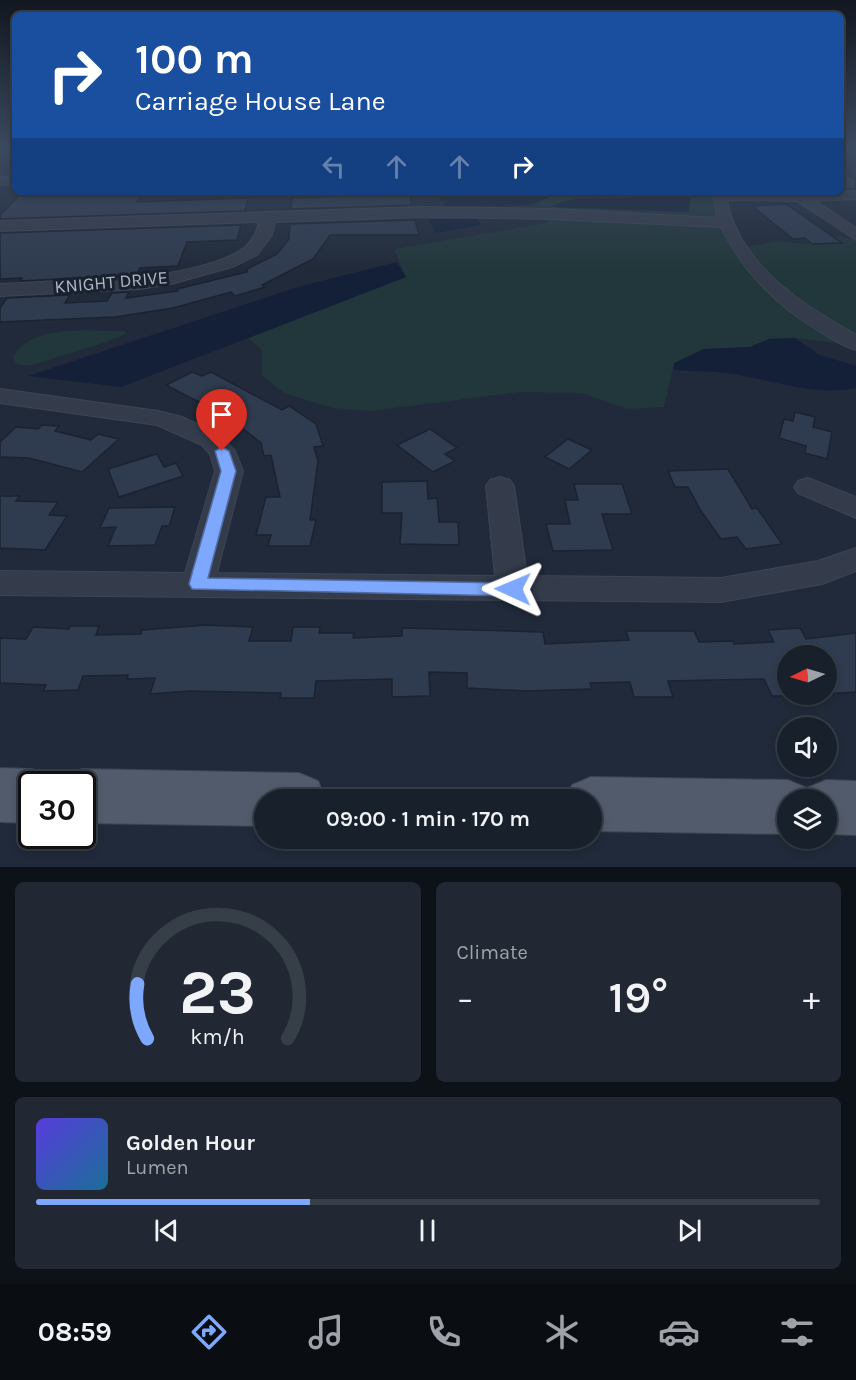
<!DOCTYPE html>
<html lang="en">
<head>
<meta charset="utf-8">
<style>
  body { margin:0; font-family:Karla,sans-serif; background:#212834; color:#f1f3f6; height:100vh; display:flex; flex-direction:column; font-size:22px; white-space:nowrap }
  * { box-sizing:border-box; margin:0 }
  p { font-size:20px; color:#9fa3a9 }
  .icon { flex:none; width:33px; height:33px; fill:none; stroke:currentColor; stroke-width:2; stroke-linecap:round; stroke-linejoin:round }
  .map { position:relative; height:867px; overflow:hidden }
  .sheet { display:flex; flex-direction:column; gap:15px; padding:15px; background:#0d1218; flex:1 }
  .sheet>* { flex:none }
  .hud { position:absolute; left:12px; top:12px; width:832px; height:183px; border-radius:9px; box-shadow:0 3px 9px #0003,0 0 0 2px #363e48; background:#1a4fa0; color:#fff; overflow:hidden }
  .needle { width:39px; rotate:265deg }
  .controls { position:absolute; left:777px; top:645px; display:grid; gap:12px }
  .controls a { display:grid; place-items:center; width:60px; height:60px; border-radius:50%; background:#18202c; box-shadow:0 3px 9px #0003,0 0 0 2px #363e48; font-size:30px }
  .speed { position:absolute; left:18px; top:771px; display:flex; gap:12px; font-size:30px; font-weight:700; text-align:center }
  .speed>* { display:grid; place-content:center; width:78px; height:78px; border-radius:50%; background:#18202c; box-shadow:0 3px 9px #0003,0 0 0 2px #363e48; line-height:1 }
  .speed .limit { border:3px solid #111; border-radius:9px; background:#fff; color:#111 }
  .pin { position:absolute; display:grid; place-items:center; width:51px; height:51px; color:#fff; margin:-62px -26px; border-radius:50% 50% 50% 0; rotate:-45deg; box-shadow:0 0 6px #0007 }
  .pin .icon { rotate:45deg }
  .me { position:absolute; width:66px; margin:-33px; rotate:271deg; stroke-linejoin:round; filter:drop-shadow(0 0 4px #0008) }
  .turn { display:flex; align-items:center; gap:21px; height:126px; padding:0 24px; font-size:27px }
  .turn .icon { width:78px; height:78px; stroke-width:2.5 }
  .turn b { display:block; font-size:42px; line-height:51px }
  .lanes { display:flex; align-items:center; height:57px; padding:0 24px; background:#0003; justify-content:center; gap:30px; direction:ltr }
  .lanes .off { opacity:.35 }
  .big { font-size:45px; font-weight:600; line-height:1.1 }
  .sheet .widget { flex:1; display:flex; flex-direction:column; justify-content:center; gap:9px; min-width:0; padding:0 21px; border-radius:9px; background:#212834 }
  .sheet .dial { align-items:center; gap:0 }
  .dial svg { height:156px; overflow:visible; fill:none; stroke:#363e48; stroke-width:7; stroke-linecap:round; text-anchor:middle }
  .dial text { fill:#f1f3f6; stroke:none }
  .song { display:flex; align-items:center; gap:18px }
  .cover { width:72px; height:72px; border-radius:9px; background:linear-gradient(135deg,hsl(250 70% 55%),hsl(200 70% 35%)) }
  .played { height:6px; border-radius:3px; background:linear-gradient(90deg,#7ea8fd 35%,#363e48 35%) }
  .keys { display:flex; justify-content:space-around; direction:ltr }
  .heat { display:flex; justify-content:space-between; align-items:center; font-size:33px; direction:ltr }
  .sheet .tiles { flex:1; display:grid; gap:15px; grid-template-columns:1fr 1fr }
  .widget:last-child { grid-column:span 2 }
  .trip { position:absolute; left:254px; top:789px; width:348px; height:60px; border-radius:30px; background:#18202c; box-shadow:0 3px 9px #0003,0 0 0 2px #363e48; font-weight:600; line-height:60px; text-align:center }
  .tab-bar { display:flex; height:96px; justify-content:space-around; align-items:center; background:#0a0d12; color:#9fa3a9 }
  .tab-bar .icon { width:42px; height:42px }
  .tab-bar .current { color:#7ea8fd }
  .tab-bar b { font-size:27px; color:#f1f3f6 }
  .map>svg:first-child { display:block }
</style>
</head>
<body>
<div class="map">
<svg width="856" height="867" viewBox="0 0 856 867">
  <rect width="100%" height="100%" fill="#202a3a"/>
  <g fill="#22373b" fill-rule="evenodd">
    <path d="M559 192H714L720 221 550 212 551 207 531 205ZM635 197H690L689 212 552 207 577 198 614 200Z"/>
    <path d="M549 216 722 225C744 284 795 312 846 344L794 338 769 339 750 347 704 349 674 363 664 407 627 409 582 393 520 392 371 411 333 408 284 393 262 375V350L249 338 406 277 394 249 548 223Z"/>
    <path d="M839 236 856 240V339L771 281 745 247 778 241 806 244Z"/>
    <path d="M123 331 127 333 106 342 29 366 16 364 13 357C32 323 91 331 123 331Z"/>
  </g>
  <g fill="#132038">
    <path d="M439 193 443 192 559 193 531 205 442 207 446 202 442 201Z"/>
    <path d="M635 197H690L689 212 551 207C569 194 610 201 635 197Z"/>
    <path d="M477 218 482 225 436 233 428 219Z"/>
    <path d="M397 262 406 277 121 387 28 376 298 287Z"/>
    <path d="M794 338 820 355 856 366V388C811 397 769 378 725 373 708 371 691 371 674 370V363L704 349 750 347 769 339Z"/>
  </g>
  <g fill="#2f3b4f" stroke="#1b2331" stroke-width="1.5">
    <path d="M842 172 856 180V189H842Z"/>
    <path d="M23 192H143L137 202 248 198 245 211 0 219V215Z"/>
    <path d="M409 194 412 205 291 209 292 198Z"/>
    <path d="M786 204 842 243 812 244 805 238 793 239 752 206Z"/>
    <path d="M415 220 419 235H330L313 259 262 285 265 287 235 296 231 292 173 308 115 317 0 322V308L7 298 70 295 65 303 107 301 112 293 129 292 126 298 178 291 177 289 247 272V269L277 254 289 239 290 224Z"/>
    <path d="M241 225 237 240 187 242 178 266 140 268 137 275 20 281 22 278 0 279V233Z"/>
    <path d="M192 372 202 376 211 372 282 410 289 406 316 424 323 446 314 447 318 461 310 520H316L310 546H268L271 535H256L266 497H280L271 455 264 456 261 443 228 417 166 385Z"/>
    <path d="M795 412 815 417 813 427 832 432 827 459 805 453 806 446 779 438 784 419 793 421Z"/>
    <path d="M42 425 59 426 55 431 91 440 98 434 119 439 82 472 29 458 0 457V442L16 427 38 429Z"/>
    <path d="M430 429 457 448 445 454 455 461 433 472 397 445Z"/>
    <path d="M568 439 592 450 569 469 545 457Z"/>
    <path d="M157 454 164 467 176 463 183 476 119 497 108 469Z"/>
    <path d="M728 469 752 509 757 508 782 544 746 549 737 537 721 539 701 511 688 487H675L668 471Z"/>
    <path d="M427 481 428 499 437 498 439 522H458L459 545 400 544 402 513H382V482Z"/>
    <path d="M574 484H622L632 514H602L613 550 553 551 546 524H570L565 500H578Z"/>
    <path d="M0 496H20L16 501 58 502 49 515 67 516 45 550 0 548Z"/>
    <path d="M175 507 169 526H162L155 545 108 546 116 527 100 528 109 508Z"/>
    <path d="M206 625 253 627 249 641H291L293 627H320L319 633H354L353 638 402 636V628L543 632 545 644 629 640 626 631H694L699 642 733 641 734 644 774 642 768 630 800 628 806 639 856 633V692L826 694V656H788V696H772L764 679 668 681 673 697H634L630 682 590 683 592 689 525 691 467 688V673L429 672 430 696 392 697V679L316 681 314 698H280L281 693 190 691 150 694 155 678 127 679 128 675 83 676 78 690 43 691 46 685 0 683V638L26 639 33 627 69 629 70 626H99L96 635 141 634 142 630Z"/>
  </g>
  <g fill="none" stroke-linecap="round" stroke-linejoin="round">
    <g stroke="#3d4554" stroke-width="2">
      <g id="minor">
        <path d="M15 176V184L0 185V177Z"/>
        <path d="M856 191V199L816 201 856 228V240L797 201 727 200C740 266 802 304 856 335V350C843 347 831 338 819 331 775 304 744 273 721 227L553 219 423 217 275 222 272 235 257 255 232 267 171 284 140 289 0 296V284L140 277C168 274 223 265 245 247 253 240 257 232 259 222L0 231V221L423 207 553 209 717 218 713 192Z"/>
        <path d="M0 389 158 411 182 417 220 435 235 451 243 471 217 573 495 576 486 486 490 480 500 477 510 480 514 486 527 576 721 578 818 561 856 548V571L822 584 721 602 0 595V571L185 573 215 471 210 454 202 445 157 425 0 403Z"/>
        <path d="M808 478 856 497V518L798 493 794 487 798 481Z"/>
      </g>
    </g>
    <g stroke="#3d4554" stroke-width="2">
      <g id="major">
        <path d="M0 768 32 769 51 777 54 784H32V823L0 822Z"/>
        <path d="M82 769 299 773 318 781 326 800H264V826L82 823V784H60L63 777Z"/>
        <path d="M591 777 788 780 807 788 826 780 856 781V835L826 834V800H788V834L591 831V800H565L572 785Z"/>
      </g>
    </g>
    <use href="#minor" fill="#343c4b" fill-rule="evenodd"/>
    <use href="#major" fill="#525b6b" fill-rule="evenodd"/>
  </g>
  <linearGradient id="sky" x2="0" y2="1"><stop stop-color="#121720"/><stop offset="0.55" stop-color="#3c4a60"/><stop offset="1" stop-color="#3c4a60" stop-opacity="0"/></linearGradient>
  <rect width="856" height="271" fill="url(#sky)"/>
  <path fill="#7ea8fd" stroke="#526da4" stroke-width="1.5" d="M222 447 229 451 236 471 208 578 513 583 519 585 522 589 519 594 513 596 192 589 189 584 221 471 215 451Z"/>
  <g text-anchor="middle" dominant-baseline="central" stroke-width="6" stroke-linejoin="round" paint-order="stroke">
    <g font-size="18" fill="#afb7c7" stroke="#19212f">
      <text transform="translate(111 282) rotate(-5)">KNIGHT DRIVE</text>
    </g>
  </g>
</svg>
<div class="controls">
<a><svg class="needle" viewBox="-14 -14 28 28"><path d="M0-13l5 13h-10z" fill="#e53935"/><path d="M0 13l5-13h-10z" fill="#9fa3a9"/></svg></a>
<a><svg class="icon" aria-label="sound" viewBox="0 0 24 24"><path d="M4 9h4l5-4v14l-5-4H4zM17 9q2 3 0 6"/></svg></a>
<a><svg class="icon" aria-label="layers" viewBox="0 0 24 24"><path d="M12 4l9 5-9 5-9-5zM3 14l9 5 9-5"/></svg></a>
</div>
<div class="speed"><div class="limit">30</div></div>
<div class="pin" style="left:222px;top:451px;background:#d93025"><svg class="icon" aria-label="arrive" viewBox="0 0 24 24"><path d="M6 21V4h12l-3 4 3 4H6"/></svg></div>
<svg class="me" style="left:513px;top:589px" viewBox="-20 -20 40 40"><path d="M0-17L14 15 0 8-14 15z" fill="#7ea8fd" stroke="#fff" stroke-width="4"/></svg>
<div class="trip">09:00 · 1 min · 170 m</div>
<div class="hud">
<div class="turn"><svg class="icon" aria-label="right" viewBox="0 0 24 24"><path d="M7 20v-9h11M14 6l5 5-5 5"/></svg><div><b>100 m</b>Carriage House Lane</div></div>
<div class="lanes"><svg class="icon off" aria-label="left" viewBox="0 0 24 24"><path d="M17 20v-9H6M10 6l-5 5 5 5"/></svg><svg class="icon off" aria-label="ahead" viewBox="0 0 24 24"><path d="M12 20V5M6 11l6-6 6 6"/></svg><svg class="icon off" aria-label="ahead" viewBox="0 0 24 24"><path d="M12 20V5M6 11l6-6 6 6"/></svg><svg class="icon" aria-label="right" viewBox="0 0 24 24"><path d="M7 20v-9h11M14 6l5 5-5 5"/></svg></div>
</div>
</div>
<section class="sheet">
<div class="tiles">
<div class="widget dial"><svg viewBox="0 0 100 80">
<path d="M14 69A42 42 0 1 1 86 69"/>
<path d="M14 69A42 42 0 0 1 9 41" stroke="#7ea8fd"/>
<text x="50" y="56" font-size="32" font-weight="700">23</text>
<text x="50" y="72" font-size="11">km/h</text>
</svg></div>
<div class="widget"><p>Climate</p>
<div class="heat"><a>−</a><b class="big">19°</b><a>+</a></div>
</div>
<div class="widget">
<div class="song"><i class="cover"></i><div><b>Golden Hour</b><p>Lumen</p></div></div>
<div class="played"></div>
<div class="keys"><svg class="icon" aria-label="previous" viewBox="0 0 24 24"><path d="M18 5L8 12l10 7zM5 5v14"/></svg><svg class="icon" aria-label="pause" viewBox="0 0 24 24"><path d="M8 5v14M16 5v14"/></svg><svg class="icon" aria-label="next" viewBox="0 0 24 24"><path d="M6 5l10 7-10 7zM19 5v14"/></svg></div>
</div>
</div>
</section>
<nav class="tab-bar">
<b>08:59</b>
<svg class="icon current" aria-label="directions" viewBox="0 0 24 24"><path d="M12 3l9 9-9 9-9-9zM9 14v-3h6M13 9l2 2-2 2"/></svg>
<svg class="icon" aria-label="music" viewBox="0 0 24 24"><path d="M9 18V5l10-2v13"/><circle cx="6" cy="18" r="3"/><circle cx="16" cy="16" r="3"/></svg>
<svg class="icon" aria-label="phone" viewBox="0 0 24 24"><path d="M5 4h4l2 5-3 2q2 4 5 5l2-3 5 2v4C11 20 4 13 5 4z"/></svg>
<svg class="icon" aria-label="climate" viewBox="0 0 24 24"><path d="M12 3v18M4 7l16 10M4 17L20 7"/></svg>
<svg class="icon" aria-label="car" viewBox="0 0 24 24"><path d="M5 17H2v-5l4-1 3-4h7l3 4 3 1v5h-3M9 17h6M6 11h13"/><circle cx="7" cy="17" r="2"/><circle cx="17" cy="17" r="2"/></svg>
<svg class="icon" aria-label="filters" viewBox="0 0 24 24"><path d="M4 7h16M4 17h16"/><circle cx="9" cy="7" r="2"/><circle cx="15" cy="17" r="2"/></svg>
</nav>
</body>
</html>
